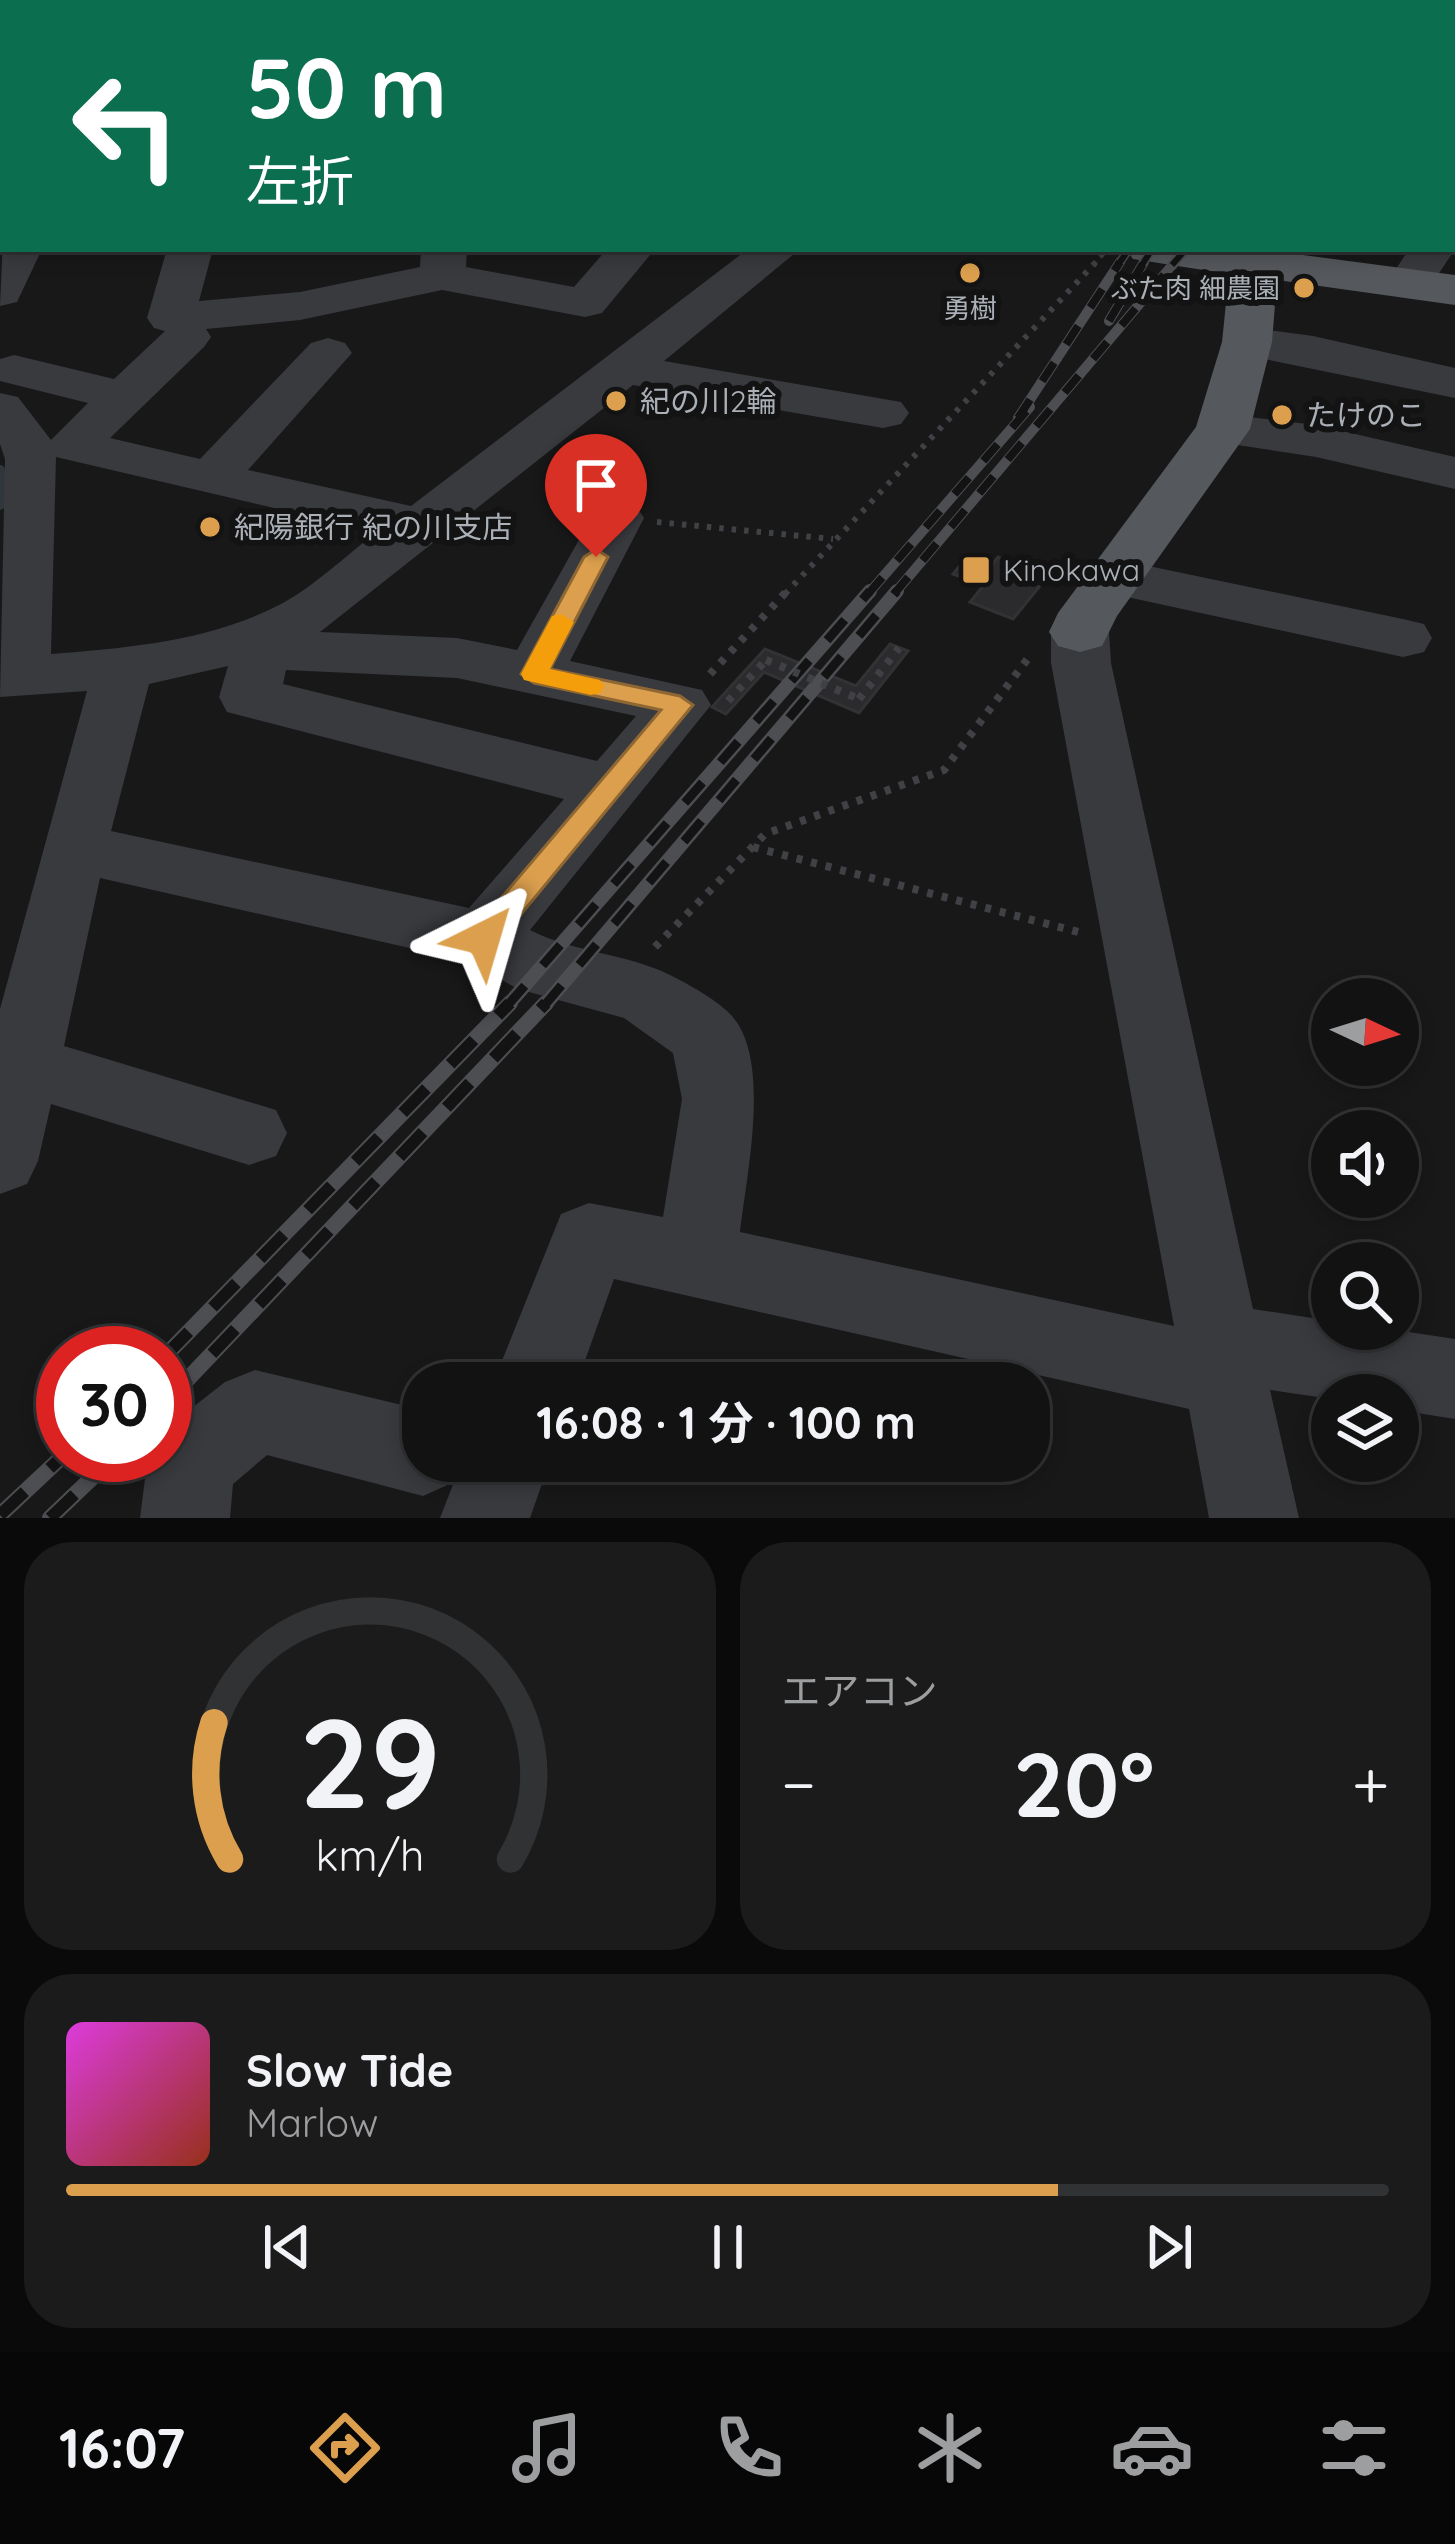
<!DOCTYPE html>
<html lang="ja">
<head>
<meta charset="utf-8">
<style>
  body { margin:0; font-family:Quicksand,"Noto Sans JP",sans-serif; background:#1b1b1c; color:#f1f3f6; height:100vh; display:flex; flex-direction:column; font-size:45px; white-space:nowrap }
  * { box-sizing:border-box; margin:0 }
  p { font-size:39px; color:#9c9ea0 }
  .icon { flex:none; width:66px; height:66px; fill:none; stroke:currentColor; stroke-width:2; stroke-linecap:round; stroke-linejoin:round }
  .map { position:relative; height:1518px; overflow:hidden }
  .drawer { display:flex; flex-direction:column; gap:24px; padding:24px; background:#0a0a0a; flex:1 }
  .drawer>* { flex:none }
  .top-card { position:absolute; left:0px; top:0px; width:1455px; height:252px; box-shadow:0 6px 18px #0003,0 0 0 3px #313233; background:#0b6e4f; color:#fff; overflow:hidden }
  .needle { width:78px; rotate:94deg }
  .fabs { position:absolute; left:1311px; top:978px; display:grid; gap:24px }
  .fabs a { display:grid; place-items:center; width:108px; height:108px; border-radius:50%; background:#121213; box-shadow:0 6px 18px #0003,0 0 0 3px #313233; font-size:60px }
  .speed { position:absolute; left:36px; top:1326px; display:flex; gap:24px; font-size:60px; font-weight:700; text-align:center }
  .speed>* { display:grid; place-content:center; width:156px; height:156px; border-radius:50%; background:#121213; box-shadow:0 6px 18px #0003,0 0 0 3px #313233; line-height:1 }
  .speed .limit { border:18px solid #d22; background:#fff; color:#111 }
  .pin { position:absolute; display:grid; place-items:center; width:102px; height:102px; color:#fff; margin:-123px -51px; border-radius:50% 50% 50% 0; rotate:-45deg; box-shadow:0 0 12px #0007 }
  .pin .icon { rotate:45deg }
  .me { position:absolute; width:132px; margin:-66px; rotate:40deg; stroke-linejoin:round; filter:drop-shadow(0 0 9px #0008) }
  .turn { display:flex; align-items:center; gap:42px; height:252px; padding:0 48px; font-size:54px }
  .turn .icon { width:156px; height:156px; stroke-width:2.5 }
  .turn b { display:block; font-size:84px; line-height:102px }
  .big { font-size:90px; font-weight:700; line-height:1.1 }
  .drawer .card { flex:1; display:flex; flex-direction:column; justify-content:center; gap:18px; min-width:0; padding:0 42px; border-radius:48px; background:#1b1b1c }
  .drawer .dial { align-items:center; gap:0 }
  .dial svg { height:312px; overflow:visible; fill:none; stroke:#313233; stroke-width:7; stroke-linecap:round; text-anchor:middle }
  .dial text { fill:#f1f3f6; stroke:none }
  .song { display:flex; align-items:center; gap:36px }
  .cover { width:144px; height:144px; border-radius:18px; background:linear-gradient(135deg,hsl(300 70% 55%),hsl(10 70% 35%)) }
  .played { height:12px; border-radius:6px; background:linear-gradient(90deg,#db9f4e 75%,#313233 75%) }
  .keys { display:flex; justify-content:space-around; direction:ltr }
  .heat { display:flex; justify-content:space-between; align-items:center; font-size:66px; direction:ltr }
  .drawer .tiles { flex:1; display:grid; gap:24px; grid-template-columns:1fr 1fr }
  .card:last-child { grid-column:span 2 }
  .trip { position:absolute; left:402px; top:1362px; width:648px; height:120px; border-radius:48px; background:#121213; box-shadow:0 6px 18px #0003,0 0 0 3px #313233; font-weight:700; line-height:120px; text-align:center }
  .dock { display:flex; height:192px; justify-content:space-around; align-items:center; background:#070708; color:#9c9ea0 }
  .dock .icon { width:84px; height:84px }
  .dock .current { color:#db9f4e }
  .dock b { font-size:54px; color:#f1f3f6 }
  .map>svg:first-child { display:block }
</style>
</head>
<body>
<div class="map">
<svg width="1455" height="1518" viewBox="0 0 1455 1518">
  <rect width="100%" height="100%" fill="#181819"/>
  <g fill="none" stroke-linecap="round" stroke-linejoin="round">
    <path stroke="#2f373c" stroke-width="10" d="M0 470V505"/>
  </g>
  <g fill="#2b2b2d" stroke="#323235" stroke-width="3">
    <path d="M968 556 992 565 998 557 1048 576 1013 619 970 602 984 585 953 574Z"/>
    <path d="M890 644 908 651 859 713 764 672 726 714 712 707 765 649 856 686Z"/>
  </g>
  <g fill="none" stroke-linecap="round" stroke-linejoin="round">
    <path stroke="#3f4145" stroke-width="4.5" stroke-dasharray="4.5 6" stroke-linecap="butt" d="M1093 265 1106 251"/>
    <g stroke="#3f4145" stroke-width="6" stroke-dasharray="4.5 8" stroke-linecap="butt">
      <path d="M657 522 833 539"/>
      <path d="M785 594 1096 262"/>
    </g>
    <g stroke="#3f4145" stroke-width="8" stroke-dasharray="6 9" stroke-linecap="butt">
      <path d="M710 674 787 591"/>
      <path d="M859 699 899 648"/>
      <path d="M728 701 766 660"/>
      <path d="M753 847 1082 933"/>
      <path d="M655 947 765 834 944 770 1029 657"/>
    </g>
    <g fill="#393a3e" fill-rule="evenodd">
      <path d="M734 0H790L792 3H736Z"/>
      <path d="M1188 0H1224L1225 3H1189Z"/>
      <rect x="0" y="131" width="3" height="24"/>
      <path d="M3 239V249H42L17 302 0 306Z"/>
      <path d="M1452 245 1455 249 1426 293 1410 297 1394 293 1387 283 1409 249H1452Z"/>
      <path d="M167 249H213L199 301 300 292 420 267 421 249H467L466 267 574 287 607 249H655L602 313 585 317 442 290 300 320 206 329 211 337 204 347 110 438 200 459 311 343 328 338 345 343 352 353 248 470 411 506 748 249H800L664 361 901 402 909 413 901 424 883 428 633 385 320 632 457 638 517 650 598 506 617 501 636 506 644 518 570 661 702 690 711 705 530 930C575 953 626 953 670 975 688 984 719 1001 732 1016 772 1061 746 1177 740 1232L1174 1326 1051 663V632L1059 618 1080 613 1101 618 1109 632 1111 663 1253 1309 1332 1321V1329H1389L1455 1339V1419L1398 1410V1395H1332V1399L1270 1390 1299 1518H1209L1189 1409 614 1279 577 1383H493L561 1214 589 1203 663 1217 682 1099 673 1053 624 1018 518 989 467 961 100 878 64 1046 276 1110 287 1133 276 1156 249 1165 51 1104 38 1161 27 1184 0 1194V1009L87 691 0 697 5 459 0 444V393L18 397 51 440 88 403 0 381V359L14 355 114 379 165 331 154 328 147 318ZM56 457 377 532C345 556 314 587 279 605 210 641 128 648 51 654ZM228 666 219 697 227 712 564 799 469 908 111 831 149 684ZM286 670 457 678 636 716 597 761 283 684Z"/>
      <path d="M1247 327 1313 336 1455 368V398L1230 352 1223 342 1230 332Z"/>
      <path d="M1223 414 1316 425 1455 457V489L1316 457 1205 440 1197 429 1205 418Z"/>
      <path d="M1115 559 1403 619 1424 624 1432 638 1424 652 1403 657 1095 590 1087 577 1095 564Z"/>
      <path d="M255 1370 423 1410V1461H550L530 1518H440L454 1482 423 1496 267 1455 233 1484 230 1518H140L147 1463 151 1455H165V1429L225 1382Z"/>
    </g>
    <g fill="#55585c" fill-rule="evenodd">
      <rect x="0" y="65" width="3" height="25"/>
      <path d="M1126 249H1257L1455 275V305L1277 280 1272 342 1250 429 1117 616 1102 646 1080 652 1058 646 1049 632 1058 613 1196 427 1222 342 1229 274 1133 259Z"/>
    </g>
    <g stroke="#4c4e52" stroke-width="9">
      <g id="rail-far3">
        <path d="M1118 265 1129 249"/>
        <path d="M1142 265 1152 249"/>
        <path d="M1172 265 1186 249"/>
      </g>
    </g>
    <g stroke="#4c4e52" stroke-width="10">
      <g id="rail-far2">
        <path d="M1109 321 1144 262"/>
        <path d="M1018 418 1120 262"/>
        <path d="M868 594 1030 407"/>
        <path d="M894 594 1175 262"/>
      </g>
    </g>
    <g stroke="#4c4e52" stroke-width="14">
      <g id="rail-far1">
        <path d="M507 1006 870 591"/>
        <path d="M544 1006 897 591"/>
      </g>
    </g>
    <g stroke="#4c4e52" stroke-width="16">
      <g id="rail">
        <path d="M165 1356 510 1003"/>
        <path d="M165 1403 546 1003"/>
        <path d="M0 1515 64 1455"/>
        <path d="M50 1518 116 1455"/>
      </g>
    </g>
    <use href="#rail-far3" stroke="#131314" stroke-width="6" stroke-dasharray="18" stroke-linecap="butt"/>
    <use href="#rail-far2" stroke="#131314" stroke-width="8" stroke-dasharray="22" stroke-linecap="butt"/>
    <use href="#rail-far1" stroke="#131314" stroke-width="9" stroke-dasharray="27" stroke-linecap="butt"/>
    <use href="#rail" stroke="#131314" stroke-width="12" stroke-dasharray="34" stroke-linecap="butt"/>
    <path stroke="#3f4145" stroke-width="8" stroke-dasharray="6 9" stroke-linecap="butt" d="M766 660 859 699"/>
  </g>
  <path fill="#db9f4e" stroke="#8e6733" stroke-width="3" d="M596 549 608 557 550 669 680 696 693 705 495 946H474L469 938 474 930 661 710 534 683 521 674 584 557Z"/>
  <path fill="#f59e0b" d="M561 614 574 622 550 669 600 680 604 686 600 693 591 695 524 680 521 674 552 616Z"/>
  <g fill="#db9f4e" stroke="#131314" stroke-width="4.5">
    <circle cx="970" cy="273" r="12"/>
    <circle cx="1304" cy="288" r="12"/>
    <circle cx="616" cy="401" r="12"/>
    <circle cx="1282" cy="415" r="12"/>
    <circle cx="210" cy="527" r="12"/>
    <rect x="961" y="555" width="30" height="30" rx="6"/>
  </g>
  <g text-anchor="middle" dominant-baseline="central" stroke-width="12" stroke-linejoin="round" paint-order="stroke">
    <g font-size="27" fill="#abb0b7" stroke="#131314" text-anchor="end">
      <text x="1280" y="288">ぶた肉 細農園</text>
      <text x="970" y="308" text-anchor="middle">勇樹</text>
    </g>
    <g font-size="30" fill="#abb0b7" stroke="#131314" text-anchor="start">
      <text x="640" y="401">紀の川2輪</text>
      <text x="1306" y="415">たけのこ</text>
      <text x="234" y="527">紀陽銀行 紀の川支店</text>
      <text x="1003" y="570">Kinokawa</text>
    </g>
  </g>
</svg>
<div class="fabs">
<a><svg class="needle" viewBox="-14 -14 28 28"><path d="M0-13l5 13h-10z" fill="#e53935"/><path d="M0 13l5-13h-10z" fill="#9c9ea0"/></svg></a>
<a><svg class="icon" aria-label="sound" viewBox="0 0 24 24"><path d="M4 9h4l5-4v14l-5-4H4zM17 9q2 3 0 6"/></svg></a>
<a><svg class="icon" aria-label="search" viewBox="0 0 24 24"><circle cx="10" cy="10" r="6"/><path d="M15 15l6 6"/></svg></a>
<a><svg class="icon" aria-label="layers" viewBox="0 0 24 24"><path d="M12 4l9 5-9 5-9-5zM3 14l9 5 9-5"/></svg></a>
</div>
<div class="speed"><div class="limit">30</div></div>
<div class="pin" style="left:596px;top:557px;background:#d93025"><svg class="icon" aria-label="arrive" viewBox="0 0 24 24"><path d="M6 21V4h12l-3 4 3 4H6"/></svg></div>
<svg class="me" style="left:484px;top:938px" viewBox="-20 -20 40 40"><path d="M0-17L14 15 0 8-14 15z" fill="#db9f4e" stroke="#fff" stroke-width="4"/></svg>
<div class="trip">16:08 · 1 分 · 100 m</div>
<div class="top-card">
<div class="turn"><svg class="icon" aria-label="left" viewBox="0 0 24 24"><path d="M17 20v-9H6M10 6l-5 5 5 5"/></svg><div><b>50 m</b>左折</div></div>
</div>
</div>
<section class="drawer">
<div class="tiles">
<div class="card dial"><svg viewBox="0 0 100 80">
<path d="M14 69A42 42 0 1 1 86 69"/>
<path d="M14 69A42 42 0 0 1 10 34" stroke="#db9f4e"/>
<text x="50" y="56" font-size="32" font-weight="700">29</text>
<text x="50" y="72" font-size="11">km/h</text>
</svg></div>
<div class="card"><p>エアコン</p>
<div class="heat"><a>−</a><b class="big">20°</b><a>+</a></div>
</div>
<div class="card">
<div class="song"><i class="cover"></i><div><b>Slow Tide</b><p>Marlow</p></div></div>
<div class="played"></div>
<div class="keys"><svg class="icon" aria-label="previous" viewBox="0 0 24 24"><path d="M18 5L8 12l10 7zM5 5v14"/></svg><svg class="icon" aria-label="pause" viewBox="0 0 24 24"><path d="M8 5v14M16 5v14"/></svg><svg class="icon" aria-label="next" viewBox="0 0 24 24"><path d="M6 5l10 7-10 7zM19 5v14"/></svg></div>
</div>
</div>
</section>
<nav class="dock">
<b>16:07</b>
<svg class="icon current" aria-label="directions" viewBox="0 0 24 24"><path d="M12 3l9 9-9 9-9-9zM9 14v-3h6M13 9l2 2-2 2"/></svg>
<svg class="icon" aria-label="music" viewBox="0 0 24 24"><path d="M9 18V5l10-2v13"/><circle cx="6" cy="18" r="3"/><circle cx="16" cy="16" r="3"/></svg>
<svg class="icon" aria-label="phone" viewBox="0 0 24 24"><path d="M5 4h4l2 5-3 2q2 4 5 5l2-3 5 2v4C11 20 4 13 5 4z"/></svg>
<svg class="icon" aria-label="climate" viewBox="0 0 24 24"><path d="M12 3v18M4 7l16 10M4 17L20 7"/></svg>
<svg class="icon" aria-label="car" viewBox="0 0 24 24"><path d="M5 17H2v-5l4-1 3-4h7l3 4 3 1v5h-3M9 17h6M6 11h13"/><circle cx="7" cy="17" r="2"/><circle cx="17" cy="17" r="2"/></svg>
<svg class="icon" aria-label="filters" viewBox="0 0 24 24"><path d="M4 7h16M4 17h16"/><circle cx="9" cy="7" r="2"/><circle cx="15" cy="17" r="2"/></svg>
</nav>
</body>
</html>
